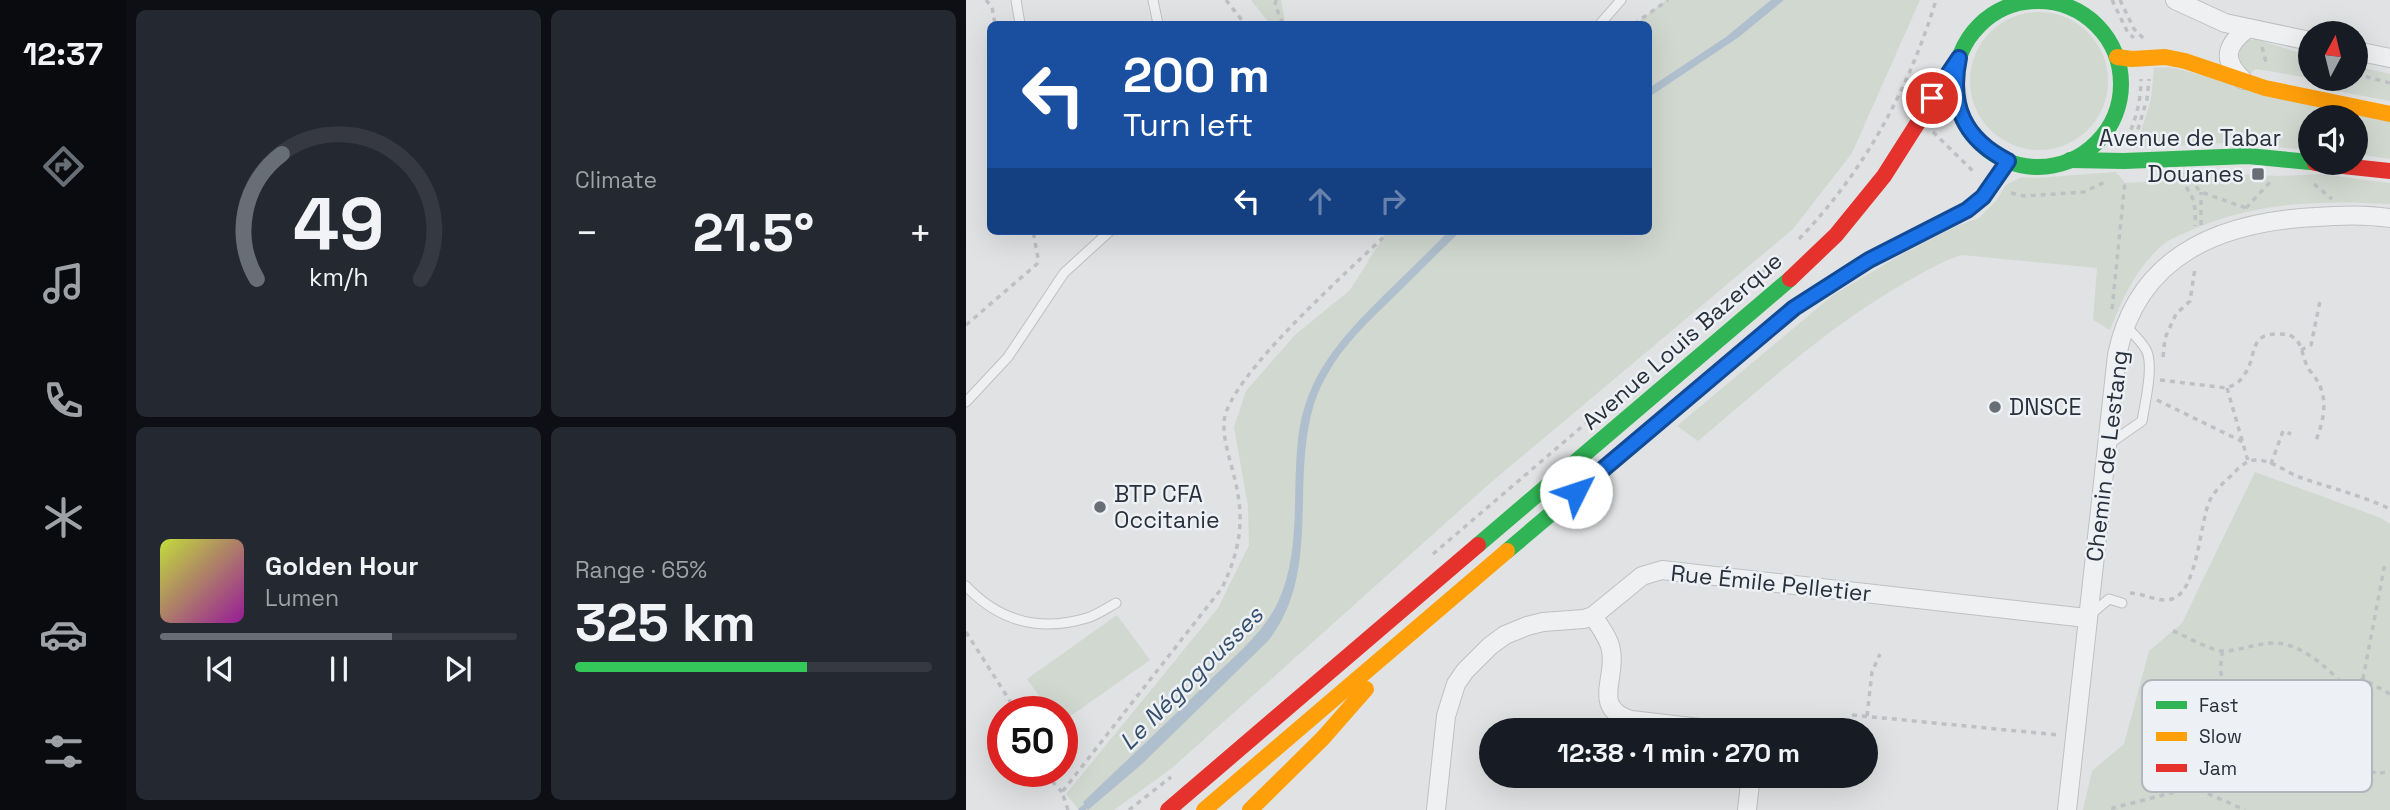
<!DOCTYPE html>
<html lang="en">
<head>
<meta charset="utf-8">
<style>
  body { margin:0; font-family:"Space Grotesk",sans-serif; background:#242831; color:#f1f3f6; height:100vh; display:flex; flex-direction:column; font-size:26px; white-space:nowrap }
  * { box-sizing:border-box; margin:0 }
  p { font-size:23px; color:#9ea1a6 }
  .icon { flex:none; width:38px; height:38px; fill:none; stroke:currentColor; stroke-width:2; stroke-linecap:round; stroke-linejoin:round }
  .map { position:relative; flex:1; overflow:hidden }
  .sheet { display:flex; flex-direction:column; gap:10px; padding:10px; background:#0d0f14; width:840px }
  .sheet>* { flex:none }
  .guide { position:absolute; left:21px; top:21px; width:665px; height:214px; border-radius:10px; box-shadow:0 7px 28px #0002; background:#1a4fa0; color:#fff; overflow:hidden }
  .needle { width:46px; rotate:7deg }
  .buttons { position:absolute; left:1332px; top:21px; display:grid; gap:14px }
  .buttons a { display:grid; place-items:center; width:70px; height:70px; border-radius:50%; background:#171b24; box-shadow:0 7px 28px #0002; font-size:35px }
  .speed { position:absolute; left:21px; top:696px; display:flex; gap:14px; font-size:35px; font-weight:700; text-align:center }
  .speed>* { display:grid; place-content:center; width:91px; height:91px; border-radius:50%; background:#171b24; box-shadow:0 7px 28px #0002; line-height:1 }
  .speed .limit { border:10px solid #d22; background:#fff; color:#111 }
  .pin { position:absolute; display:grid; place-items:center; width:60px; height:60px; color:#fff; margin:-30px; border:4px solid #fff; border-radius:50%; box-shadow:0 2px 7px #0007 }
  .me { position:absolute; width:77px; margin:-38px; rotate:49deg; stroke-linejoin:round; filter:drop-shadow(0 0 5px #0008) }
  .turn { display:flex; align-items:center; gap:24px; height:147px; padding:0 21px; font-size:32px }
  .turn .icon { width:91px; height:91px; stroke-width:2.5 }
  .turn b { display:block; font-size:49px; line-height:60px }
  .lanes { display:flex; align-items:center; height:66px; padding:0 21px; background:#0003; justify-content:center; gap:35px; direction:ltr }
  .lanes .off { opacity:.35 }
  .big { font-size:52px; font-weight:700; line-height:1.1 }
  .sheet .tile { flex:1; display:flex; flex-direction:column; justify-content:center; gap:10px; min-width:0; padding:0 24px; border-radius:10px; background:#242831 }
  .sheet .dial { align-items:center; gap:0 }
  .dial svg { height:182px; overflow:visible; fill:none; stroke:#363941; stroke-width:7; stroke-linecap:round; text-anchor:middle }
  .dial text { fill:#f1f3f6; stroke:none }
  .song { display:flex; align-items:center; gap:21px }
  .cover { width:84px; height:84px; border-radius:10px; background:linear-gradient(135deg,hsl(70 70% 55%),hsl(300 70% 35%)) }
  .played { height:7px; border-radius:4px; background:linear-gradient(90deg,#686e76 65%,#363941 65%) }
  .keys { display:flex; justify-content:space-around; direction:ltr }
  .heat { display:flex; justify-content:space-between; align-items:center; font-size:38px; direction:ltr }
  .charge { height:10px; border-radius:5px; background:linear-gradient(90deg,#34c759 65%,#363941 0) }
  .sheet .tiles { flex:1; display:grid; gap:10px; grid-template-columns:repeat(2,1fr) }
  .trip { position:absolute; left:513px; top:718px; width:399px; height:70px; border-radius:35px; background:#171b24; box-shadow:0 7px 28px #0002; font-weight:700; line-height:70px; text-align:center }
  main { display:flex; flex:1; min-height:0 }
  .dock { display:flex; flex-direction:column; width:126px; justify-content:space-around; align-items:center; background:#090b0e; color:#9ea1a6 }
  .dock .icon { width:49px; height:49px }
  .dock .active { color:#686e76 }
  .dock b { font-size:32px; color:#f1f3f6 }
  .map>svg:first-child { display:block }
</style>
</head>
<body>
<main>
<nav class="dock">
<b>12:37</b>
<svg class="icon active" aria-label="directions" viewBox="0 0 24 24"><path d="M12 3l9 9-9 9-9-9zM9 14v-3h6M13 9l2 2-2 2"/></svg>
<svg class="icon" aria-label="music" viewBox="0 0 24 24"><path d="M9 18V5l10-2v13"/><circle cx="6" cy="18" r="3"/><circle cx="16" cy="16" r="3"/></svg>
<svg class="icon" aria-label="phone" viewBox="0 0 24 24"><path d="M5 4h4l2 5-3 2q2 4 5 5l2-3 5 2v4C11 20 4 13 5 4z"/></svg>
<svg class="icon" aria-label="climate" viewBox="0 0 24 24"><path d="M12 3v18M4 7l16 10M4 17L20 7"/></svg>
<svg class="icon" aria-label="car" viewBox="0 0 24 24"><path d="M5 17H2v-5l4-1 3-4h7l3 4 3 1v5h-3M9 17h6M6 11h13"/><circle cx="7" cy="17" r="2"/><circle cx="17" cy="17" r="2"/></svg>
<svg class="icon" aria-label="filters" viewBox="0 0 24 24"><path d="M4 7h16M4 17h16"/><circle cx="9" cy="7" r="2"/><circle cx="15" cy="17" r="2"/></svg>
</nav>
<section class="sheet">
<div class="tiles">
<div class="tile dial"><svg viewBox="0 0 100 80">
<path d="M14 69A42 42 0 1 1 86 69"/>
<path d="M14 69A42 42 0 0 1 25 14" stroke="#686e76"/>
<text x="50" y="56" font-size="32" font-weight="700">49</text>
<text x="50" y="72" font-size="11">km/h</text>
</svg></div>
<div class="tile"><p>Climate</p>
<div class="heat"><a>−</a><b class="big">21.5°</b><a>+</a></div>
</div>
<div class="tile">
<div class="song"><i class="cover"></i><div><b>Golden Hour</b><p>Lumen</p></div></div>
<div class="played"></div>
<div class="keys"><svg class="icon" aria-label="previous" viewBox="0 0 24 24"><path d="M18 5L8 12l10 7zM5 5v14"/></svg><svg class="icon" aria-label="pause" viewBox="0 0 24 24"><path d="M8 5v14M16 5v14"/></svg><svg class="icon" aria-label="next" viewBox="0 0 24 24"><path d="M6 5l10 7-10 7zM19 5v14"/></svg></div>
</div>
<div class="tile"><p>Range · 65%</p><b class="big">325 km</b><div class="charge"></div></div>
</div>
</section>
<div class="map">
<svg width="1424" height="810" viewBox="0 0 1424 810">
  <rect width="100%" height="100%" fill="#e0e2e4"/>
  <g fill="#d1d8d0">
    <path d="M285 0H315L319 22 321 24H304Z"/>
    <path d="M700 0H954L886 153 827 229 522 485 206 768 148 810H113L100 794 252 608 283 545 282 506 268 427 280 391 329 335 384 290 421 231H682V24H669Z"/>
    <circle cx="1073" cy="81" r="69"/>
    <path d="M1289 39 1344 56V78L1290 69 1283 74 1273 68 1270 49 1279 41Z"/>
    <path d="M1390 66 1424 74V101L1355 88 1345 79H1390Z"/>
    <path d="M1203 67 1424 121V159L1390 154V117H1344V150L1258 143 1170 148 1185 99 1188 68Z"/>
    <path d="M1218 171 1313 176 1354 174 1424 183V204C1357 200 1293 202 1230 228 1218 234 1203 238 1193 248 1169 271 1156 299 1144 330L1127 320 1131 268 996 255C976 261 960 271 942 281 865 324 800 384 732 441L711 426 867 295 933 256 991 226 1013 218 1030 201 1040 185 1056 177 1070 178 1150 172 1159 183 1199 181Z"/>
    <path d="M1289 472 1415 518 1424 524V810H1117L1126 771 1158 744 1183 651 1216 623Z"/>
    <path d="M151 615 184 660 96 722V712H85L61 679Z"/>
  </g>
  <g fill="#b0bfcd">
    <path d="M805 0H818L773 37 683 97V88L760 37Z"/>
    <path d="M483 231H495C474 251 454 271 434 291 399 325 364 356 348 404 324 481 356 573 302 641L176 764 122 810 117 802C160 761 204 720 246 678 270 655 298 632 312 602 335 553 326 493 332 440 339 375 375 338 419 294 441 273 462 252 483 231Z"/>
  </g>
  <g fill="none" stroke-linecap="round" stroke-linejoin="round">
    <path stroke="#b0bfcd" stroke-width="5" d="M115 810 124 803"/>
    <g stroke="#bec0c2" stroke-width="11">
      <g id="lane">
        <path d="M50 0 54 24"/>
        <path d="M187 0 192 24"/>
        <path d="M634 24 655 0"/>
        <path d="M0 402 42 357 98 273 144 231"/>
        <path d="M1143 444 1176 421C1179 403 1189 362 1179 348 1174 340 1166 333 1160 326"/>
        <path d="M0 586C33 621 74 632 121 618 131 615 141 608 150 603"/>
        <path d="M1125 614 1143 599 1156 603"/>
      </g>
    </g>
    <g stroke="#bec0c2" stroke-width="20">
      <g id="street">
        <path d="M1209 0 1259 23 1344 41"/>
        <path d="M1390 51 1424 58"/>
        <path d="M1277 80C1256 60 1259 46 1281 29"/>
        <path d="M627 616C634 627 643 638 645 650 651 678 625 708 665 720L751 730"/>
        <path d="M470 810 480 716 490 684 499 671 524 646 539 635 561 626 577 622 618 619 627 616 676 576 696 570 1120 618"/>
        <path d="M781 810 785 775"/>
        <path d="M1101 810 1151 355C1172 254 1255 222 1349 217 1374 215 1399 214 1424 218"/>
      </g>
    </g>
    <g stroke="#bec0c3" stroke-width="3.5" stroke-dasharray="5 5" stroke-linecap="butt">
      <path d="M20 0 26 7 29 24"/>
      <path d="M260 0 279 24"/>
      <path d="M310 0 309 5 317 24"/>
      <path d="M1146 0 1162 33 1168 38"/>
      <path d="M1154 0 1168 29 1178 39"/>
      <path d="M668 24 702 0"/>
      <path d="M1296 47 1301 66"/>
      <path d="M1390 74 1424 83"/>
      <path d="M967 132 1009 173"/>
      <path d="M1161 139C1170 119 1175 101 1175 79"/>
      <path d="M1169 139 1181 99 1183 79"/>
      <path d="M1338 141 1340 127 1344 121"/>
      <path d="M1223 179 1235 192 1280 208"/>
      <path d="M1213 180C1229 194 1230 207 1229 226"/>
      <path d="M1348 184 1366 199"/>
      <path d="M1045 193 1059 196 1118 192 1139 182"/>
      <path d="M1280 208 1306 180"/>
      <path d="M1235 225V192"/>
      <path d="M833 239C898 172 943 89 970 0"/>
      <path d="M765 299 815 256"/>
      <path d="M1146 309 1159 181"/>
      <path d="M0 325 71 264 72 258 67 231"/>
      <path d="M1335 350 1345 345 1354 301"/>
      <path d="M1197 357 1199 338 1210 314 1224 301 1229 268"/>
      <path d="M1194 380 1261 388C1268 385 1274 382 1278 375 1292 357 1281 333 1313 334 1319 334 1324 334 1328 338 1338 345 1336 362 1345 372 1364 394 1359 418 1349 443"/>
      <path d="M1261 388 1282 461"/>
      <path d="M1191 400 1277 442"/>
      <path d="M1305 464 1317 431 1325 434"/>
      <path d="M467 554 661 388"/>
      <path d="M1164 593C1177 593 1193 603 1206 599 1231 592 1234 524 1243 502 1248 491 1258 482 1267 474 1273 467 1280 461 1289 460 1304 459 1320 472 1333 477 1364 488 1395 495 1424 509"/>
      <path d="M1207 631C1220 636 1245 651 1257 651 1275 651 1293 642 1311 643 1340 646 1363 670 1382 689"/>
      <path d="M0 632 51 712"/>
      <path d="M1256 651C1256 658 1254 666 1255 673 1262 725 1320 734 1362 736"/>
      <path d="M1397 679 1419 563"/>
      <path d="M1424 694 1397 679 1382 689 1372 710 1362 736 1365 751 1411 774 1424 771"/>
      <path d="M1373 711 1389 720"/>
      <path d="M886 715 1093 735"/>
      <path d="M901 716 906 672 914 654"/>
      <path d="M82 772 87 782 96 792"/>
      <path d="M102 810 96 792 256 588C274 550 279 521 269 480 265 462 257 441 258 422 261 377 388 266 424 231"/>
      <path d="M163 810 205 777"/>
      <path d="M1147 810V808L1221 789 1236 791 1279 810"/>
    </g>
    <use href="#lane" stroke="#eff0f1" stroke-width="9"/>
    <use href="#street" stroke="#eff0f1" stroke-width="18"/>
    <g stroke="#30b455" stroke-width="16">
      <circle cx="1072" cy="84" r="83"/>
      <path d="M1104 160 1158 161 1282 156 1344 162"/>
      <path d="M512 545 824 279"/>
      <path d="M541 551 828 308 860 287"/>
    </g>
    <g stroke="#ff9f0a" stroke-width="16">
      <path d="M1151 57 1166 59 1199 57 1219 61 1299 88 1424 114"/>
      <path d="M860 287 903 260 1001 210 1017 197 1042 161"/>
      <path d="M238 810 541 551"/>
      <path d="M284 810 357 738 400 689"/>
    </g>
    <g stroke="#e5322d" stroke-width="16">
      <path d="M1349 163 1424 171"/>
      <path d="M824 279 870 235 918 176 993 58"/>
      <path d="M202 810 512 545"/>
    </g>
  </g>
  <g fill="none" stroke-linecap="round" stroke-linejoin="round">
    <g stroke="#114b97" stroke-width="18">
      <path id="route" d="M610 492 828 308 903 260 1001 210 1017 197 1042 161C998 139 983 105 993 58L966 98"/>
    </g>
    <use href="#route" stroke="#1a73e8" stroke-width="12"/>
  </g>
  <g fill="#686e76" stroke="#edf0f4" stroke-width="2.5">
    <rect x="1285" y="167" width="14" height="14" rx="3.5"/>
    <circle cx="1029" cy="407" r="7"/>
    <circle cx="134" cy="507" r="7"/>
  </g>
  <g text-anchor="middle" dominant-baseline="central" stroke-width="5" stroke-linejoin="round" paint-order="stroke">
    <g font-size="23" fill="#28303b" stroke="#edf0f4">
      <text x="1224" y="138">Avenue de Tabar</text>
      <text transform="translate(716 341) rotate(-41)">Avenue Louis Bazerque</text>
      <text transform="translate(1141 456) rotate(-83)">Chemin de Lestang</text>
      <text transform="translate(805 583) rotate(6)">Rue Émile Pelletier</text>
    </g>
    <g font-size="23" fill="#28303b" stroke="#edf0f4" text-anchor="start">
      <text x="1278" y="174" text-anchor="end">Douanes</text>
      <text x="1043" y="407">DNSCE</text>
      <text x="148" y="494">BTP CFA<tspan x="148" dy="26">Occitanie</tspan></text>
    </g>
    <g font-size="24" font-style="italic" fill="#36506c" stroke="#edf0f4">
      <text transform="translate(225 678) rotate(-45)">Le Négogousses</text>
    </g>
  </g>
  <rect x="1176" y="680" width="230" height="112" rx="10" fill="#edf0f4" stroke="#b2b6bc" stroke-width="2"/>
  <rect x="1190" y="701" width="31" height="8" fill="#30b455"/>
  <rect x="1190" y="732" width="31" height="9" fill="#ff9f0a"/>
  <rect x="1190" y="764" width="31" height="8" fill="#e5322d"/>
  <g font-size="19" fill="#28303b">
    <text x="1233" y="712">Fast</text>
    <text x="1233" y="743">Slow</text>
    <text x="1233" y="775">Jam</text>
  </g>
</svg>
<div class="buttons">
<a><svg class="needle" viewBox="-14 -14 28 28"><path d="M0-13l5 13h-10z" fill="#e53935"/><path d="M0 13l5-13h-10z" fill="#9ea1a6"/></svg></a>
<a><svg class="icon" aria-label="sound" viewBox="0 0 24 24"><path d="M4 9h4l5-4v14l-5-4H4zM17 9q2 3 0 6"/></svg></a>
</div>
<div class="speed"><div class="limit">50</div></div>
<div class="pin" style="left:966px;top:98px;background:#d93025"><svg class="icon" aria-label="arrive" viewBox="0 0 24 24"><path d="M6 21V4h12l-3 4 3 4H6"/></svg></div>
<svg class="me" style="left:610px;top:492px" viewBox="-20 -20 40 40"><circle r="19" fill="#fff"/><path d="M0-13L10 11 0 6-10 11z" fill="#1a73e8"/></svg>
<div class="trip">12:38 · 1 min · 270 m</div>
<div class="guide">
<div class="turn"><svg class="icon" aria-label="left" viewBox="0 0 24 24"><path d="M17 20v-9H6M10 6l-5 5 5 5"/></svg><div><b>200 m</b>Turn left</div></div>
<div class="lanes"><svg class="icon" aria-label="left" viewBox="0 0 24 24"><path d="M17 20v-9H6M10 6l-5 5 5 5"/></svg><svg class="icon off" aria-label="ahead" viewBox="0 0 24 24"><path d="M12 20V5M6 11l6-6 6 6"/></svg><svg class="icon off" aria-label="right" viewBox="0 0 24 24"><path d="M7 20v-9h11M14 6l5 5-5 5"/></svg></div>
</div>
</div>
</main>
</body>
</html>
